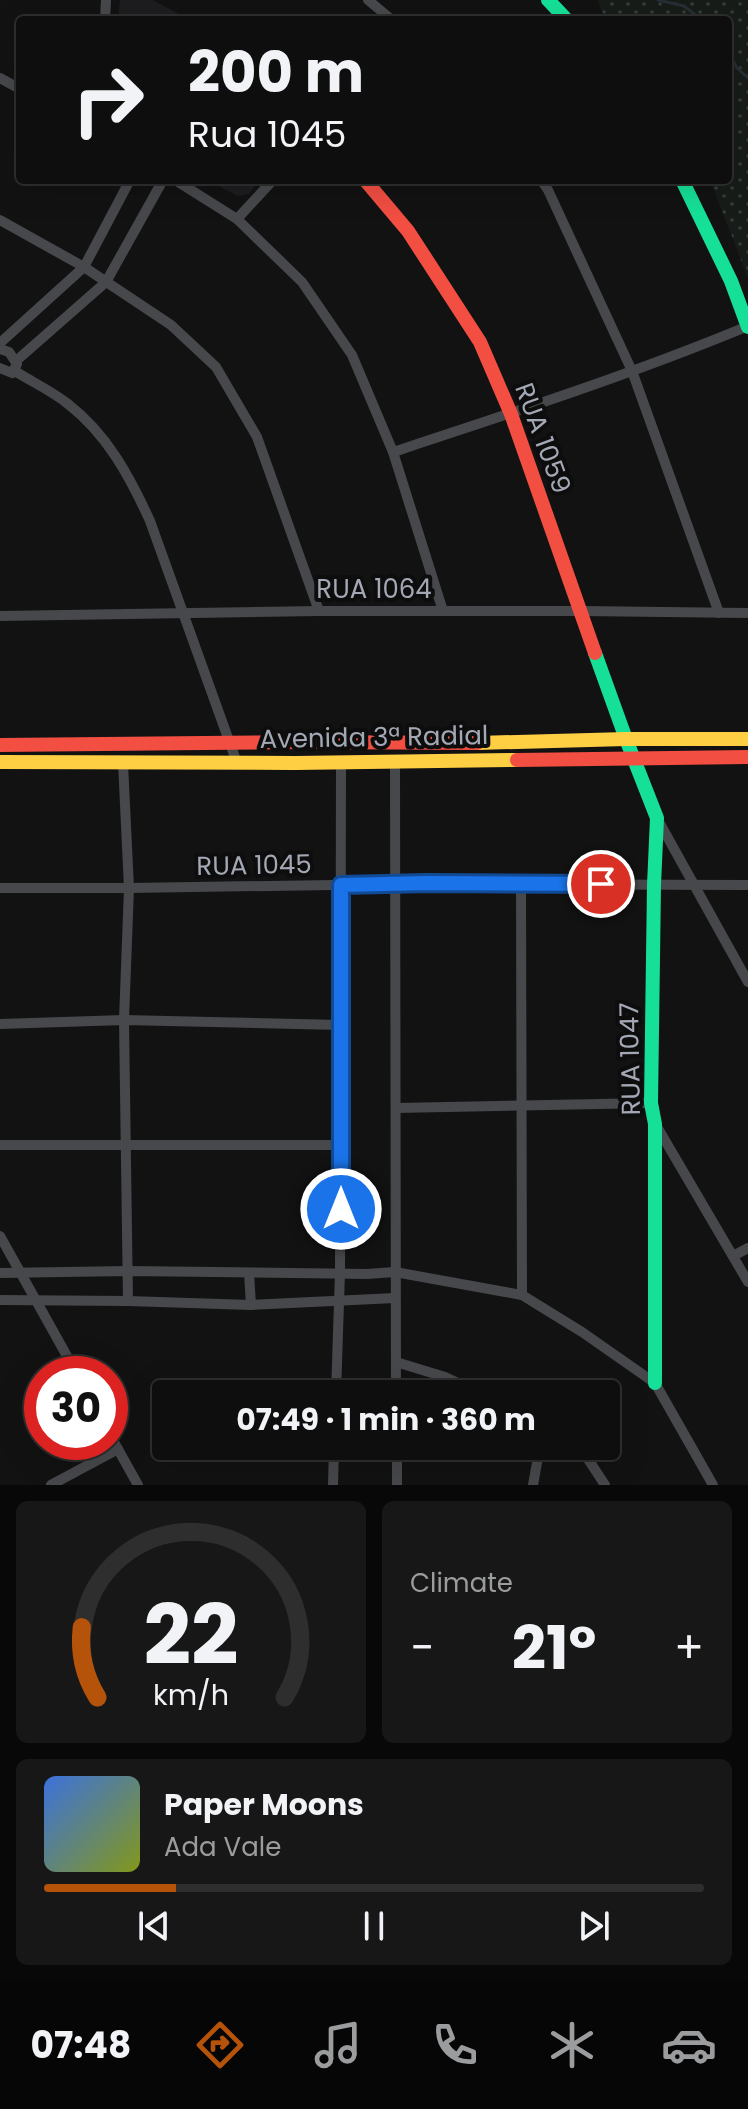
<!DOCTYPE html>
<html lang="en">
<head>
<meta charset="utf-8">
<style>
  body { margin:0; font-family:Poppins,sans-serif; background:#171717; color:#f1f3f6; height:100vh; display:flex; flex-direction:column; font-size:30px; white-space:nowrap }
  * { box-sizing:border-box; margin:0 }
  p { font-size:26px; color:#9b9c9e }
  .icon { flex:none; width:44px; height:44px; fill:none; stroke:currentColor; stroke-width:2; stroke-linecap:round; stroke-linejoin:round }
  .map { position:relative; height:1485px; overflow:hidden }
  .sheet { display:flex; flex-direction:column; gap:16px; padding:16px; background:#080808; flex:1 }
  .sheet>* { flex:none }
  .hud { position:absolute; left:16px; top:16px; width:716px; height:168px; border-radius:8px; box-shadow:0 8px 32px #0002,0 0 0 2px #2e2e2e; background:#0e0e0e; color:#f1f3f6; overflow:hidden }
  .speed { position:absolute; left:24px; top:1356px; display:flex; gap:16px; font-size:40px; font-weight:700; text-align:center }
  .speed>* { display:grid; place-content:center; width:104px; height:104px; border-radius:50%; background:#0e0e0e; box-shadow:0 8px 32px #0002,0 0 0 2px #2e2e2e; line-height:1 }
  .speed .limit { border:12px solid #d22; background:#fff; color:#111 }
  .pin { position:absolute; display:grid; place-items:center; width:68px; height:68px; color:#fff; margin:-34px; border:4px solid #fff; border-radius:50%; box-shadow:0 2px 8px #0007 }
  .me { position:absolute; width:88px; margin:-44px; rotate:0deg; stroke-linejoin:round; filter:drop-shadow(0 0 6px #0008) }
  .turn { display:flex; align-items:center; gap:28px; height:168px; padding:0 40px; font-size:36px }
  .turn .icon { width:104px; height:104px; stroke-width:2.5 }
  .turn b { display:block; font-size:56px; line-height:68px }
  .big { font-size:60px; font-weight:700; line-height:1.1 }
  .sheet .card { flex:1; display:flex; flex-direction:column; justify-content:center; gap:12px; min-width:0; padding:0 28px; border-radius:12px; background:#171717 }
  .sheet .dial { align-items:center; gap:0 }
  .dial svg { height:208px; overflow:visible; fill:none; stroke:#2e2e2e; stroke-width:7; stroke-linecap:round; text-anchor:middle }
  .dial text { fill:#f1f3f6; stroke:none }
  .song { display:flex; align-items:center; gap:24px }
  .cover { width:96px; height:96px; border-radius:12px; background:linear-gradient(135deg,hsl(220 70% 55%),hsl(70 70% 35%)) }
  .played { height:8px; border-radius:4px; background:linear-gradient(90deg,#b45309 20%,#2e2e2e 20%) }
  .keys { display:flex; justify-content:space-around; direction:ltr }
  .heat { display:flex; justify-content:space-between; align-items:center; font-size:44px; direction:ltr }
  .sheet .tiles { flex:1; display:grid; gap:16px; grid-template-columns:1fr 1fr }
  .card:last-child { grid-column:span 2 }
  .trip { position:absolute; left:152px; top:1380px; width:468px; height:80px; border-radius:8px; background:#0e0e0e; box-shadow:0 8px 32px #0002,0 0 0 2px #2e2e2e; font-weight:700; line-height:80px; text-align:center }
  .dock { display:flex; height:128px; justify-content:space-around; align-items:center; background:#060606; color:#9b9c9e }
  .dock .icon { width:56px; height:56px }
  .dock .selected { color:#b45309 }
  .dock b { font-size:36px; color:#f1f3f6 }
  .map>svg:first-child { display:block }
</style>
</head>
<body>
<div class="map">
<svg width="748" height="1485" viewBox="0 0 748 1485">
  <defs>
    <pattern id="park-dots" width="8" height="8" patternUnits="userSpaceOnUse" patternTransform="scale(2)"><rect width="8" height="8" fill="#171c18"/><path d="M2 2h.1M6 6h.1" fill="none" stroke="#363a37" stroke-width="1.8" stroke-linecap="round"/></pattern>
  </defs>
  <rect width="100%" height="100%" fill="#121213"/>
  <g fill="#1d1d1f">
    <path d="M120 0H153L190 20H118Z"/>
    <path d="M208 180H256L257 183 249 194 237 196Z"/>
  </g>
  <path fill="url(#park-dots)" d="M598 0H748V278L710 180H728V20H605Z"/>
  <g fill="none" stroke-linecap="round" stroke-linejoin="round">
    <g stroke="#262e34" stroke-width="3">
      <path d="M658 0 684 6 702 20"/>
      <path d="M728 52 737 68 748 78"/>
    </g>
    <g stroke="#47484b" stroke-width="10">
      <path d="M368 0 392 20"/>
      <path d="M105 20 106 0"/>
      <path d="M0 78 20 89"/>
      <path d="M175 180 237 219 302 282 352 355 393 452 443 611"/>
      <path d="M541 180 548 190 632 371 719 613"/>
      <path d="M237 219 273 180"/>
      <path d="M0 220 84 267 171 325 216 367 257 437 319 611"/>
      <path d="M0 343 84 267 130 180"/>
      <path d="M0 349 9 352 17 364 12 373 0 368"/>
      <path d="M16 361 106 282 163 180"/>
      <path d="M15 371C32 382 52 391 68 404 107 434 130 477 150 521L237 763"/>
      <path d="M393 452C512 413 632 374 748 326"/>
      <path d="M0 616 319 611H580L748 613"/>
      <path d="M395 761C396 972 395 1183 396 1394"/>
      <path d="M123 763 129 888 124 1020 128 1301"/>
      <path d="M658 820 748 982"/>
      <path d="M521 883 522 1295"/>
      <path d="M0 888H129L396 884 748 885"/>
      <path d="M0 1024 124 1020 341 1025"/>
      <path d="M396 1108 651 1103"/>
      <path d="M656 1125 748 1282"/>
      <path d="M0 1145H341"/>
      <path d="M0 1236 77 1374"/>
      <path d="M733 1256 748 1248"/>
      <path d="M0 1273 128 1271 367 1274 395 1272 522 1295 582 1332 655 1383 713 1485"/>
      <path d="M249 1273 251 1305"/>
      <path d="M0 1300 128 1301 251 1305 395 1298"/>
      <path d="M396 1362 445 1377 482 1394"/>
      <path d="M336 1394 340 1272 341 762"/>
      <path d="M110 1435 138 1485"/>
      <path d="M397 1446V1485"/>
      <path d="M572 1446 588 1459 605 1485"/>
      <path d="M51 1485 118 1449"/>
      <path d="M333 1485 334 1446"/>
      <path d="M533 1485 540 1446"/>
    </g>
    <g stroke="#16e098" stroke-width="14">
      <path d="M548 0 567 20"/>
      <path d="M682 180 731 281 748 327"/>
      <path d="M595 653 626 739 657 818 654 885 651 1103 655 1124V1383"/>
    </g>
    <g stroke="#ffcf43" stroke-width="14">
      <path d="M477 743 626 739H748"/>
      <path d="M0 762 295 763 517 760"/>
    </g>
    <g stroke="#f24e42" stroke-width="14">
      <path d="M365 180 408 231 480 342 511 414 595 653"/>
      <path d="M0 745 307 742 477 743"/>
      <path d="M517 760 748 757"/>
    </g>
  </g>
  <g fill="none" stroke-linecap="round" stroke-linejoin="round">
    <g stroke="#114b97" stroke-width="20">
      <path id="route" d="M341 1209V885L427 883 601 884"/>
    </g>
    <use href="#route" stroke="#1a73e8" stroke-width="14"/>
  </g>
  <g text-anchor="middle" dominant-baseline="central" stroke-width="8" stroke-linejoin="round" paint-order="stroke">
    <g font-size="26" fill="#a3a8b4" stroke="#0d0d0e">
      <text transform="translate(543 438) rotate(70)">RUA 1059</text>
      <text x="374" y="589">RUA 1064</text>
      <text transform="translate(374 737) rotate(-1)">Avenida 3ª Radial</text>
      <text transform="translate(254 865) rotate(-1)">RUA 1045</text>
      <text transform="translate(630 1059) rotate(-91)">RUA 1047</text>
    </g>
  </g>
</svg>
<div class="speed"><div class="limit">30</div></div>
<div class="pin" style="left:601px;top:884px;background:#d93025"><svg class="icon" aria-label="arrive" viewBox="0 0 24 24"><path d="M6 21V4h12l-3 4 3 4H6"/></svg></div>
<svg class="me" style="left:341px;top:1209px" viewBox="-20 -20 40 40"><circle r="17" fill="#1a73e8" stroke="#fff" stroke-width="3"/><path d="M0-11L8 9 0 5-8 9z" fill="#fff"/></svg>
<div class="trip">07:49 · 1 min · 360 m</div>
<div class="hud">
<div class="turn"><svg class="icon" aria-label="right" viewBox="0 0 24 24"><path d="M7 20v-9h11M14 6l5 5-5 5"/></svg><div><b>200 m</b>Rua 1045</div></div>
</div>
</div>
<section class="sheet">
<div class="tiles">
<div class="card dial"><svg viewBox="0 0 100 80">
<path d="M14 69A42 42 0 1 1 86 69"/>
<path d="M14 69A42 42 0 0 1 8 42" stroke="#b45309"/>
<text x="50" y="56" font-size="32" font-weight="700">22</text>
<text x="50" y="72" font-size="11">km/h</text>
</svg></div>
<div class="card"><p>Climate</p>
<div class="heat"><a>−</a><b class="big">21°</b><a>+</a></div>
</div>
<div class="card">
<div class="song"><i class="cover"></i><div><b>Paper Moons</b><p>Ada Vale</p></div></div>
<div class="played"></div>
<div class="keys"><svg class="icon" aria-label="previous" viewBox="0 0 24 24"><path d="M18 5L8 12l10 7zM5 5v14"/></svg><svg class="icon" aria-label="pause" viewBox="0 0 24 24"><path d="M8 5v14M16 5v14"/></svg><svg class="icon" aria-label="next" viewBox="0 0 24 24"><path d="M6 5l10 7-10 7zM19 5v14"/></svg></div>
</div>
</div>
</section>
<nav class="dock">
<b>07:48</b>
<svg class="icon selected" aria-label="directions" viewBox="0 0 24 24"><path d="M12 3l9 9-9 9-9-9zM9 14v-3h6M13 9l2 2-2 2"/></svg>
<svg class="icon" aria-label="music" viewBox="0 0 24 24"><path d="M9 18V5l10-2v13"/><circle cx="6" cy="18" r="3"/><circle cx="16" cy="16" r="3"/></svg>
<svg class="icon" aria-label="phone" viewBox="0 0 24 24"><path d="M5 4h4l2 5-3 2q2 4 5 5l2-3 5 2v4C11 20 4 13 5 4z"/></svg>
<svg class="icon" aria-label="climate" viewBox="0 0 24 24"><path d="M12 3v18M4 7l16 10M4 17L20 7"/></svg>
<svg class="icon" aria-label="car" viewBox="0 0 24 24"><path d="M5 17H2v-5l4-1 3-4h7l3 4 3 1v5h-3M9 17h6M6 11h13"/><circle cx="7" cy="17" r="2"/><circle cx="17" cy="17" r="2"/></svg>
</nav>
</body>
</html>
